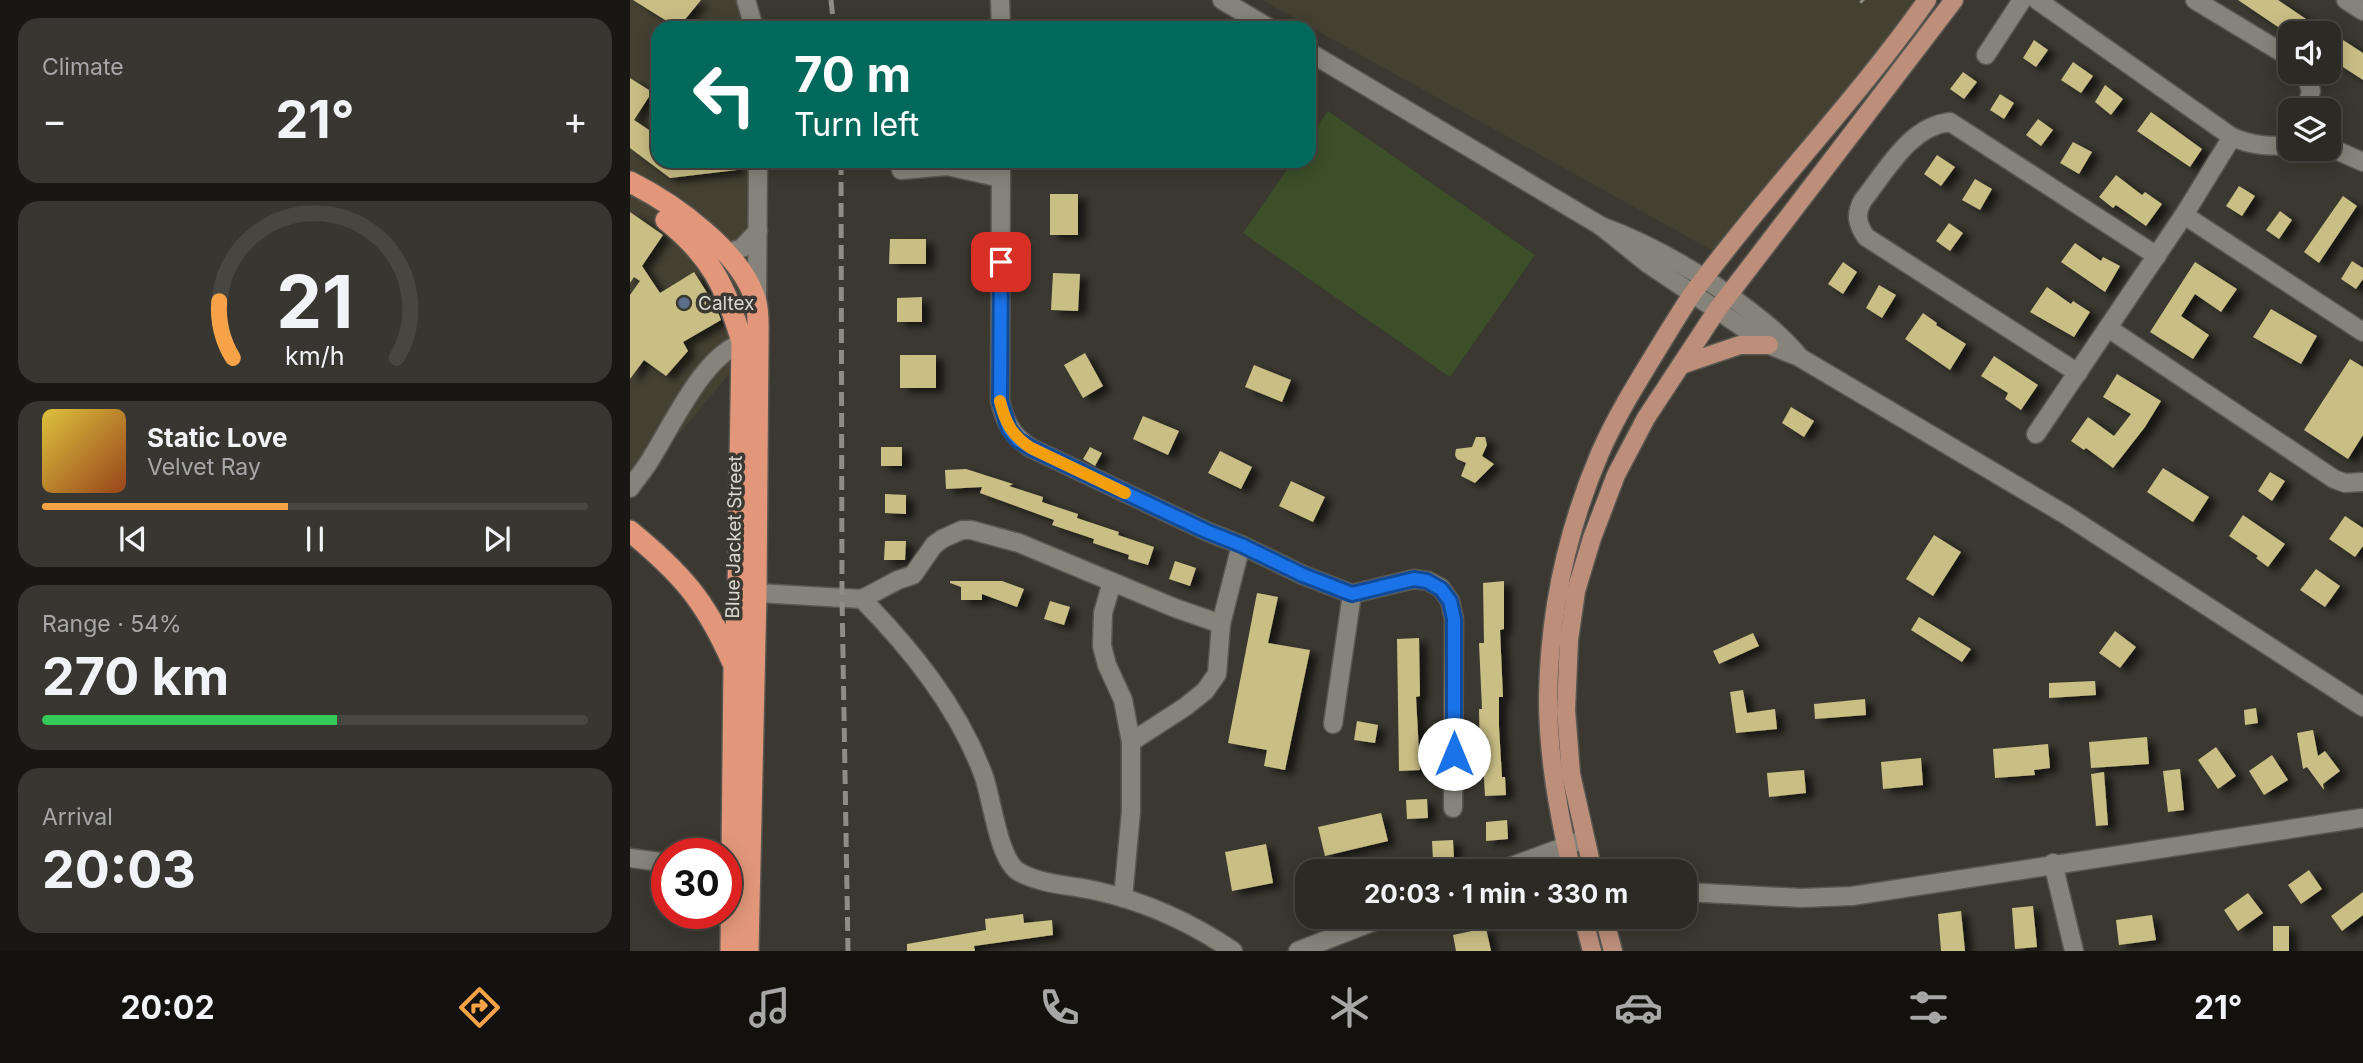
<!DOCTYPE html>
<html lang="en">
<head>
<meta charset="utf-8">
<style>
  body { margin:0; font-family:Inter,sans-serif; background:#383631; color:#f1f3f6; height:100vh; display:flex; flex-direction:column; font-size:26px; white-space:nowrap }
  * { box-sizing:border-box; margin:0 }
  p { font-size:23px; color:#a6a7a6 }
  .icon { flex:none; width:38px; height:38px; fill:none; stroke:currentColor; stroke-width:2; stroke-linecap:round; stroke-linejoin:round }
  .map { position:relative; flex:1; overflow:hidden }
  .details { display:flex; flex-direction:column; gap:18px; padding:18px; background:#181714; width:630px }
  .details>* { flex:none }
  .hud { position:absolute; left:21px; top:21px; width:665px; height:147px; border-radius:21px; box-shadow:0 4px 18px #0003,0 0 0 2px #484641; background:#00695c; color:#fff; overflow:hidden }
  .fabs { position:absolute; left:1648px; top:21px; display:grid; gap:14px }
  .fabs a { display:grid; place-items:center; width:63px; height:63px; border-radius:14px; background:#2c2a24; box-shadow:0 4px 18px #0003,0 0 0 2px #484641; font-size:35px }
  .speed { position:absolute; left:21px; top:838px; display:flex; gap:14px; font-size:35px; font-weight:700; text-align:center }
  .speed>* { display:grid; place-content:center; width:91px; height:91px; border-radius:50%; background:#2c2a24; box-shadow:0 4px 18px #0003,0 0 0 2px #484641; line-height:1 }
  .speed .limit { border:10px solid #d22; background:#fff; color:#111 }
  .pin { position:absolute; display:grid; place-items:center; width:60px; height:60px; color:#fff; margin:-30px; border-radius:14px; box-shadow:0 4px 10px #0006 }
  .me { position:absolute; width:77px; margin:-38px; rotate:0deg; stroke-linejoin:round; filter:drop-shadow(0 0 5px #0008) }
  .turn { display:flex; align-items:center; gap:24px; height:147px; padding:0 28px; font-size:32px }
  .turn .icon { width:91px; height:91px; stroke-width:2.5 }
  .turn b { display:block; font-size:49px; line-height:60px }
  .big { font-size:52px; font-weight:700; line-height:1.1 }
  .details .tile { flex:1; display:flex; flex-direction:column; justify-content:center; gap:10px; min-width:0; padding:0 24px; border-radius:21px; background:#383631 }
  .details .dial { align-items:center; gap:0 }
  .dial svg { height:182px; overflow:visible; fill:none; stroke:#484641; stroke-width:7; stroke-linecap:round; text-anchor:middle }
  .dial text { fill:#f1f3f6; stroke:none }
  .song { display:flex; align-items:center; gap:21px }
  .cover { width:84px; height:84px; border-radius:10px; background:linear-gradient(135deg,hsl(50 70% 55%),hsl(20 70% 35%)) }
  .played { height:7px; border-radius:4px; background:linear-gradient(90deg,#f5a346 45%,#484641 45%) }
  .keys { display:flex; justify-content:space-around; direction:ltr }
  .heat { display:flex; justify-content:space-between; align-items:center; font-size:38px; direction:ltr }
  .charge { height:10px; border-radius:5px; background:linear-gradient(90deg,#34c759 54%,#484641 0) }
  .trip { position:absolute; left:665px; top:859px; width:402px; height:70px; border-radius:21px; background:#2c2a24; box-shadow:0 4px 18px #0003,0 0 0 2px #484641; font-weight:700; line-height:70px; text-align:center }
  .menu { display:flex; height:112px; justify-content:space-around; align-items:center; background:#12110e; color:#a6a7a6 }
  .menu .icon { width:49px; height:49px }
  .menu .active { color:#f5a346 }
  .menu b { font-size:32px; color:#f1f3f6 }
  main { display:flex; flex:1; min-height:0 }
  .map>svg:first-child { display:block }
</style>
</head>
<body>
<main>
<section class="details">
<div class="tile"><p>Climate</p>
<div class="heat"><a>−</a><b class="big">21°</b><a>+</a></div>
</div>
<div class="tile dial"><svg viewBox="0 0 100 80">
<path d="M14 69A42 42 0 1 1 86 69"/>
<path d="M14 69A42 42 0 0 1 8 44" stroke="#f5a346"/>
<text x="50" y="56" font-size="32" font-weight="700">21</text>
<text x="50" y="72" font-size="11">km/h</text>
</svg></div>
<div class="tile">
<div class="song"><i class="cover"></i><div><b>Static Love</b><p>Velvet Ray</p></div></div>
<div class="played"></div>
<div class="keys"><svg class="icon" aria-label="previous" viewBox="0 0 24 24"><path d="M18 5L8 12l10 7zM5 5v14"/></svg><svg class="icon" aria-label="pause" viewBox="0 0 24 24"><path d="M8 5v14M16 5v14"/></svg><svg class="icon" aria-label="next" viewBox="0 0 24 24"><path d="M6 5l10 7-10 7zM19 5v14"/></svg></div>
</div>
<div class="tile"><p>Range · 54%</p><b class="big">270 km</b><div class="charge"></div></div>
<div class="tile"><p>Arrival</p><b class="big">20:03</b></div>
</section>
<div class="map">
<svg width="1733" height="951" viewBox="0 0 1733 951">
  <defs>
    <filter id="shadow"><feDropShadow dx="8" dy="4.5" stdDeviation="3.5" flood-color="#0009"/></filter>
  </defs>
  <rect width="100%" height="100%" fill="#3a3830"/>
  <g fill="#444133">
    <path d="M0 0H116L124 28H28V161H128V340L0 492Z"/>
    <path d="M632 0H1297L1092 256Z"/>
  </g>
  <path fill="#3c4f29" d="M698 111 905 255 820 377 613 233 663 161H679V138Z"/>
  <g fill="#c9be84" filter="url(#shadow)">
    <path d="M3 0H71L48 28Z"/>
    <path d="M1608 0H1648L1682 23 1675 33H1657Z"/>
    <path d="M1710 38 1733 53V80L1699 58V54Z"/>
    <path d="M1404 40 1418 50 1406 67 1393 58Z"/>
    <path d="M1443 62 1463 76 1451 93 1431 80Z"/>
    <path d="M1333 72 1347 82 1334 99 1320 89Z"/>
    <path d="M0 78 22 92 4 120 28 136V161H106L107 170 40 178 0 148Z"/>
    <path d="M1475 85 1493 99 1481 115 1465 102Z"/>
    <path d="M1370 94 1384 103 1374 119 1360 110Z"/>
    <path d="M1521 112 1572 149 1560 167 1507 131Z"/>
    <path d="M1408 119 1423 130 1411 146 1396 135Z"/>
    <path d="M1443 142 1462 152 1449 174 1430 163Z"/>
    <path d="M1307 155 1325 167 1311 186 1294 174Z"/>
    <path d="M1486 175 1512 195 1515 192 1532 204 1516 226 1486 205 1483 208 1469 197Z"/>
    <path d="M1345 179 1362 189 1350 210 1332 200Z"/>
    <path d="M1609 186 1625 196 1612 216 1596 206Z"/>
    <rect x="420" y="194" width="28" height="41"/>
    <path d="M1713 196 1727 206 1689 263 1674 252Z"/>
    <path d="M1650 211 1662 220 1649 239 1636 230Z"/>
    <path d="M0 212 33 235 12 266 30 293 64 272 86 307 91 320 53 342 58 351 36 376 14 360 0 379V295L10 281 4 277 0 283Z"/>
    <path d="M1319 223 1333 233 1320 251 1306 241Z"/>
    <path d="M260 239H296V264H259Z"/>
    <path d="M1445 243 1471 261 1473 257 1490 266 1475 292 1431 262Z"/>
    <path d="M1722 261 1733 268V279L1726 289 1711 279Z"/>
    <path d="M1213 262 1227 272 1213 294 1198 284Z"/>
    <path d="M1565 262 1607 289 1591 312 1565 294 1551 316 1579 335 1563 359 1520 332Z"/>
    <path d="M423 273 450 274 448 311 421 310Z"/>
    <path d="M1249 285 1266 295 1252 318 1236 308Z"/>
    <path d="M1417 287 1441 304 1443 301 1460 312 1444 337 1400 312Z"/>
    <path d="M292 297V322H267V298Z"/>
    <path d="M1641 309 1687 336 1671 364 1623 337Z"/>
    <path d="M1293 313 1307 323 1306 325 1336 344 1320 370 1275 339Z"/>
    <path d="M455 353 473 386 453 398 434 365Z"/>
    <rect x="270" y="355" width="36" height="33"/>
    <path d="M1364 356 1408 385 1391 410 1375 399 1378 393 1351 376Z"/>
    <path d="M1720 359 1733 367V435L1718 459 1674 430Z"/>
    <path d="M624 365 661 380 652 402 615 387Z"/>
    <path d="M1487 374 1531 401 1515 427 1483 468 1456 448 1454 450 1441 441 1458 417 1484 436 1501 414 1473 397Z"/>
    <path d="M1161 407 1184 421 1174 437 1152 423Z"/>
    <path d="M513 416 549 431 538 455 503 439Z"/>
    <path d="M846 437H855L857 445 852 456 864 464 845 483 831 476 836 463 827 459 825 455 826 449 842 447Z"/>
    <rect x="251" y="447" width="21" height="19"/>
    <path d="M460 447 472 453 465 466 453 459Z"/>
    <path d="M590 451 622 467 611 489 578 473Z"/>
    <path d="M1533 468 1579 497 1563 522 1517 492Z"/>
    <path d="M336 469 383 484 379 486 413 497 412 502 448 514 447 518 489 532 488 535 524 547 518 565 498 559 499 555 463 543 464 539 422 525 424 520 350 493 352 487 316 489 315 470Z"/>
    <path d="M1640 472 1655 481 1642 501 1628 491Z"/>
    <path d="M661 481 695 497 683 522 649 506Z"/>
    <path d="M255 494 276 495V514L255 513Z"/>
    <path d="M1613 515 1655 544 1638 567 1626 558 1628 556 1599 536Z"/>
    <path d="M1715 516 1733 528V546L1725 557 1699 539Z"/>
    <path d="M1304 535 1331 552 1303 596 1276 579Z"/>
    <path d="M255 541H276L275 560H254Z"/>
    <path d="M545 561 566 568 560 586 539 579Z"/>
    <path d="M1686 569 1710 586 1695 607 1670 590Z"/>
    <path d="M320 581H372L394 589 387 607 352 594V600H331V587L320 583Z"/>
    <path d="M874 581V629L870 630 873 697H869V727L872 777H875L876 795 855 796 853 763H850L849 709H852L849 643H854L853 583Z"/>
    <path d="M627 593 648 597 638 643 680 650 655 770 634 766 637 750 598 743Z"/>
    <path d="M420 601 440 607 434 625 414 619Z"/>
    <path d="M1289 617 1341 649 1332 662 1281 630Z"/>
    <path d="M1485 631 1506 647 1490 668 1469 653Z"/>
    <path d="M1123 633 1129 646 1089 664 1083 651Z"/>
    <path d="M789 638 790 696 786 697 790 770 769 771 767 639Z"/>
    <path d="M1465 681 1466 695 1419 698V683Z"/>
    <path d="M1113 690 1117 713 1145 709 1147 729 1106 733 1100 692Z"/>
    <path d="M1235 699 1236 715 1185 719 1184 704Z"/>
    <path d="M1626 708 1628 723 1615 725 1614 710Z"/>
    <path d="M727 721 748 725 745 743 724 740Z"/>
    <path d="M1683 730 1688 756 1695 751 1710 771 1693 784 1694 790 1677 767 1673 769 1667 733Z"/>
    <path d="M1517 737 1519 764 1461 768 1459 742Z"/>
    <path d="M1418 744 1420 768 1404 770 1405 775 1365 778 1363 749Z"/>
    <path d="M1586 747 1606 776 1588 789 1568 760Z"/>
    <path d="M1642 755 1658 780 1634 795 1619 771Z"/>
    <path d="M1291 758 1293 785 1253 789 1251 762Z"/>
    <path d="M1550 769 1554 810 1538 812 1533 771Z"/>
    <path d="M1174 770 1176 793 1139 797 1137 773Z"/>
    <path d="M1474 772 1478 825 1466 826 1461 774Z"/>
    <path d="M797 799 798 818 777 819 776 800Z"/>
    <path d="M751 813 758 841 695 856 688 827Z"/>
    <path d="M877 820 878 839 856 841V822Z"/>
    <path d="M823 840 824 859 803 860 802 841Z"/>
    <path d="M636 844 643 883 602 891 595 852Z"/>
    <path d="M1679 870 1692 889 1671 904 1658 885Z"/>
    <path d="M1733 892V915L1712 931 1701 916Z"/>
    <path d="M1618 893 1633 913 1608 931 1594 910Z"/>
    <path d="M1403 906 1407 947 1385 949 1382 908Z"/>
    <path d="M1331 911 1335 951H1311L1308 914Z"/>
    <path d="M393 914 394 923 422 920 423 935 344 946 345 951H277V944L356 930 355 919Z"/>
    <path d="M1522 915 1526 940 1489 945 1486 920Z"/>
    <rect x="1643" y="926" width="16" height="25"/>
    <path d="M856 928 861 951H826L823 935Z"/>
  </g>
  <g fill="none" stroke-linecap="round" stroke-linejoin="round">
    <g stroke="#585650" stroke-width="21">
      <g id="minor">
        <path d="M116 0 124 28"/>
        <path d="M370 0 371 28"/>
        <path d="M592 0 639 28"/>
        <path d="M1407 0 1602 137C1623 146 1638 146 1661 146"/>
        <path d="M1565 0 1661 58"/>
        <path d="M1716 0 1733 11"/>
        <path d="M679 52 971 226C1025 246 1074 275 1120 311 1137 324 1153 337 1167 354"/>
        <path d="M1356 55 1392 0"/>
        <path d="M1675 72 1681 91 1676 110"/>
        <path d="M1683 149 1708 151 1733 162"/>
        <path d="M371 161 370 401C375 422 382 436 401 448L576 531 611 545 673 575 722 594 784 579 798 581 811 588 820 601 824 619 823 808"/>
        <path d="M271 170 317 166 371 178"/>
        <path d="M1554 215 1733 332"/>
        <path d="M971 226 1017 263 1139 345 1169 357 1436 515 1733 707"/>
        <path d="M97 253 112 248 128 231"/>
        <path d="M127 301 128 161"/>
        <path d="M1478 328 1704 479 1715 483 1733 482"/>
        <path d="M1448 373 1236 237C1227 224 1225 214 1233 200 1257 170 1280 126 1320 122L1527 256"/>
        <path d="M1406 434 1554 215 1602 137"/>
        <path d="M0 488C7 478 16 468 22 457 43 424 78 345 121 341"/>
        <path d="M482 582 473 613 472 646 477 665 493 700 501 742V811L493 898"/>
        <path d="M126 593 232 599 268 580 283 575 304 545 312 539 332 530H341L389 543 545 608 591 624"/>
        <path d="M232 599C281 649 328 707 353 774 362 797 368 860 389 872 412 885 443 885 467 891 516 902 562 923 603 951"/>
        <path d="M703 724 722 594"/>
        <path d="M501 742 555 707 575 691 587 674 591 624 611 545"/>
        <path d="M0 858 37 863"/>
        <path d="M1423 863 1444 951"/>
        <path d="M866 872 955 839"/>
        <path d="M1055 892 1171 898 1222 896 1732 818"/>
        <path d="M668 951 755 917"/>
      </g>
    </g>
    <g stroke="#585650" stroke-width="21">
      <g id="major">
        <path d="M1051 365 1110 345H1139"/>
        <path d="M942 872C929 815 918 757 918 699 919 615 937 530 970 453 987 414 1010 378 1032 342 1042 326 1052 309 1063 293 1137 192 1225 102 1297 0"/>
        <path d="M963 872 941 774 936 710 939 640 946 591 962 538 986 475 1016 418 1087 310 1324 0"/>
        <path d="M953 917 962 951"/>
        <path d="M974 917 983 951"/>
      </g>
    </g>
    <g stroke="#585650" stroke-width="24">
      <g id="highway">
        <path d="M0 182C44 204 113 253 126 302 129 314 128 328 128 340L126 593 118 951"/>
        <path d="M36 220C81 256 96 287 112 342L108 592 104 666 101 951"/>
        <path d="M0 531C51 573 75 600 102 661"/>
      </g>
    </g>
    <use href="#minor" stroke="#85837a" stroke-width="18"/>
    <use href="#major" stroke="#bd8f7a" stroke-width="18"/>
    <use href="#highway" stroke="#e2977a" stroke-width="21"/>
    <g stroke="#8d8c85" stroke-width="5" stroke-dasharray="14 7" stroke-linecap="butt">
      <path d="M201 0 204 28"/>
      <path d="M1231 0 1233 2"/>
      <path d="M211 161 212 596 218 951"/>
    </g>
  </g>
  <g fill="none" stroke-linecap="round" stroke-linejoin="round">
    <g stroke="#114b97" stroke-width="18">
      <path id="route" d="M371 262 370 401 379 429 388 440 401 448 576 531 611 545 673 575 722 594 784 579 797 581 811 589 820 601 824 619V754"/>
    </g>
    <use href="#route" stroke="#1a73e8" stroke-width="12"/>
    <path stroke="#f59e0b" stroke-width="12" d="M370 401C375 422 382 436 401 448L495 493"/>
  </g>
  <circle fill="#5c6f8a" stroke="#3a3830" stroke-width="2.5" cx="54" cy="303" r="7"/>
  <g text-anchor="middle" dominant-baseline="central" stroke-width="7" stroke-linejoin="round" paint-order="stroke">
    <g font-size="19" fill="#d8d7d2" stroke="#3a3830" text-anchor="start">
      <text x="68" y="303">Caltex</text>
    </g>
    <g font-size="19" fill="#d8d7d2" stroke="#3a3830">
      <text transform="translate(104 537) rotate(-89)">Blue Jacket Street</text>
    </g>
  </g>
</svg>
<div class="fabs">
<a><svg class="icon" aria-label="sound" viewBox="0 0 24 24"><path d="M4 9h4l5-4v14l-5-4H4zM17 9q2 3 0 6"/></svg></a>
<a><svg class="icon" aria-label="layers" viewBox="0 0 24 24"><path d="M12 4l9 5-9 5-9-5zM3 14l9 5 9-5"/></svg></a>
</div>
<div class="speed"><div class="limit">30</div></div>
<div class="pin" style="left:371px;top:262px;background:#d93025"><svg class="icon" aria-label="arrive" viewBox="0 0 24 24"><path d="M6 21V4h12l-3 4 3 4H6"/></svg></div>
<svg class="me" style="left:824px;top:754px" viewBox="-20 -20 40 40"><circle r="19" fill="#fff"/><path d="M0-13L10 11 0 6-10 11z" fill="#1a73e8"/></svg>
<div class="trip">20:03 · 1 min · 330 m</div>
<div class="hud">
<div class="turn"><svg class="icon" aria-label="left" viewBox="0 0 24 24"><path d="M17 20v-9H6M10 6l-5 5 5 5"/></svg><div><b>70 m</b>Turn left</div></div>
</div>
</div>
</main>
<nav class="menu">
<b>20:02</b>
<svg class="icon active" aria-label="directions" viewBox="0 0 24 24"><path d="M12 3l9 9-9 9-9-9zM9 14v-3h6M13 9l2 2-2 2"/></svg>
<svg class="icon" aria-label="music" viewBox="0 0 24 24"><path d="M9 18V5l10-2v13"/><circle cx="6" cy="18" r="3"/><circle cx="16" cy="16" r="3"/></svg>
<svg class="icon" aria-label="phone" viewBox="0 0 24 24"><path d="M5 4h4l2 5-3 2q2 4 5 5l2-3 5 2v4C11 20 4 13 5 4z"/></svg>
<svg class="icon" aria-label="climate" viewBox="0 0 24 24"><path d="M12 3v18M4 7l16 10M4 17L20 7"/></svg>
<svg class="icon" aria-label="car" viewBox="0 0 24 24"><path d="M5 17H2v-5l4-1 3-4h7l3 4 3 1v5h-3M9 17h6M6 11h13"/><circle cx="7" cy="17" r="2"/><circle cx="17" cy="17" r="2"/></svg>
<svg class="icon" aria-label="filters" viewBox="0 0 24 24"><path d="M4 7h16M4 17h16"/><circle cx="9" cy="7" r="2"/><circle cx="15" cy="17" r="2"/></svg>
<b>21°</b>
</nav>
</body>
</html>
